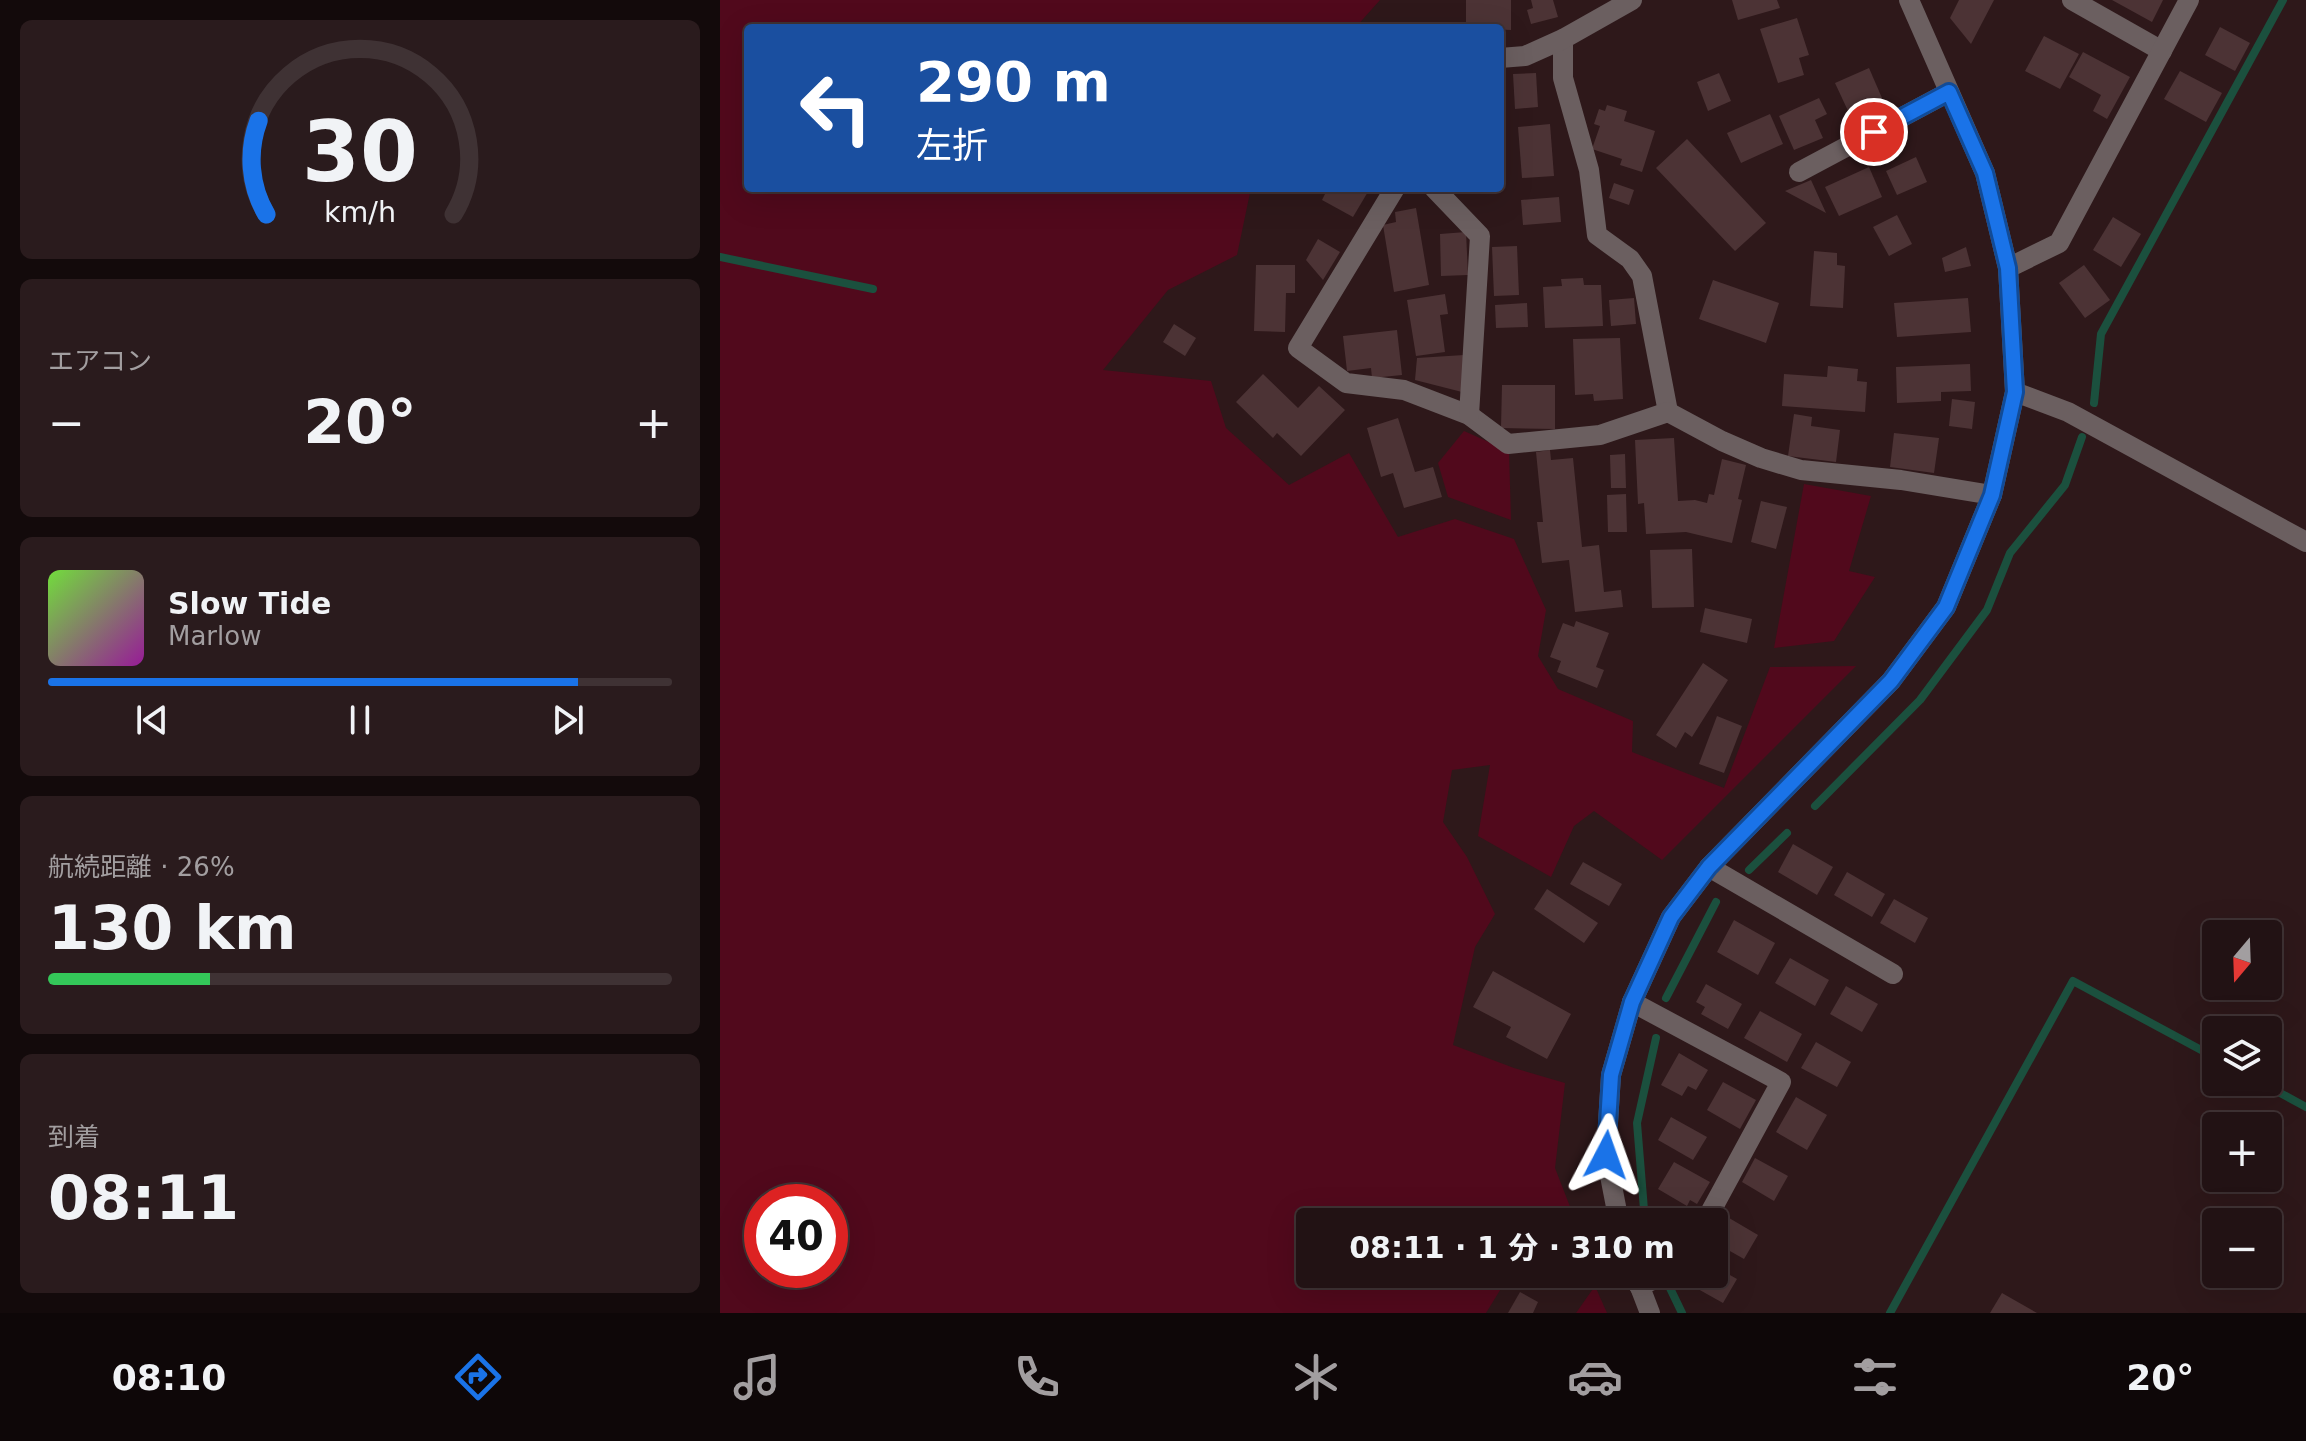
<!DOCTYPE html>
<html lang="ja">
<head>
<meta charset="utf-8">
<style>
  body { margin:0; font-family:"DejaVu Sans","Noto Sans JP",sans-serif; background:#2a1b1d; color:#f1f3f6; height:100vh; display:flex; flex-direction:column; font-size:30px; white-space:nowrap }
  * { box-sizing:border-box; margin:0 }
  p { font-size:26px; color:#a29ea0 }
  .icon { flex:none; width:44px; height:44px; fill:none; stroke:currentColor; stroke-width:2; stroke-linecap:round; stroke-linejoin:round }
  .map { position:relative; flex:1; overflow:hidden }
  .panel { display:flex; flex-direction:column; gap:20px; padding:20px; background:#130a0b; width:720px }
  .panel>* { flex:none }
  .guide { position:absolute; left:24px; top:24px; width:760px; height:168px; border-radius:8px; box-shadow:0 8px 32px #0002,0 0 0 2px #3f3234; background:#1a4fa0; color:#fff; overflow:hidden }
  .needle { width:52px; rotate:199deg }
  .buttons { position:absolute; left:1482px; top:920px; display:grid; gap:16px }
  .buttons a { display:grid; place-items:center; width:80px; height:80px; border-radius:8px; background:#221214; box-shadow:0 8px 32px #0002,0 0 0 2px #3f3234; font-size:40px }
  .speed { position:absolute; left:24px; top:1184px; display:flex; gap:16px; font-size:40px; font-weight:700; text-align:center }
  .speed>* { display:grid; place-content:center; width:104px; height:104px; border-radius:50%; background:#221214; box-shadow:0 8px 32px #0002,0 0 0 2px #3f3234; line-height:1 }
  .speed .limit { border:12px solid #d22; background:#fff; color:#111 }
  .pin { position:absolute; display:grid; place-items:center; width:68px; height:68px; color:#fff; margin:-34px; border:4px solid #fff; border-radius:50%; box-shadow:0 2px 8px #0007 }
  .me { position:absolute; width:88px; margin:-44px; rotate:4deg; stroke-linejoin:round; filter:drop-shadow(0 0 6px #0008) }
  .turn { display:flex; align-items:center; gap:28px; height:168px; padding:0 40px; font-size:36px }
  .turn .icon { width:104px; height:104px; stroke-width:2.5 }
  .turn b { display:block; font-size:56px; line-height:68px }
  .big { font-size:60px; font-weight:700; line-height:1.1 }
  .panel .card { flex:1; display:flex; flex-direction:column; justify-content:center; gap:12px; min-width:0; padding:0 28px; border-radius:12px; background:#2a1b1d }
  .panel .dial { align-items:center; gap:0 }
  .dial svg { height:208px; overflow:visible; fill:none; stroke:#3f3234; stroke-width:7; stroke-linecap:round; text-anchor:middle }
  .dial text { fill:#f1f3f6; stroke:none }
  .song { display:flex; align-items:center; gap:24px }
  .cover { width:96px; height:96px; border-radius:12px; background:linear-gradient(135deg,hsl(100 70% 55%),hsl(300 70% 35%)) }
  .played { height:8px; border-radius:4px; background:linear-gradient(90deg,#1a73e8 85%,#3f3234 85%) }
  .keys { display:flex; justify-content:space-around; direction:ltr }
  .heat { display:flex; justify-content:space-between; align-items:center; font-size:44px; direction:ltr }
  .charge { height:12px; border-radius:6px; background:linear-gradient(90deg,#34c759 26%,#3f3234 0) }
  .trip { position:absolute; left:576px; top:1208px; width:432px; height:80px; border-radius:8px; background:#221214; box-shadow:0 8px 32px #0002,0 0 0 2px #3f3234; font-weight:700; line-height:80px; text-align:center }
  .tabs { display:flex; height:128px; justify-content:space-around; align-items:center; background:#0e0708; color:#a29ea0 }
  .tabs .icon { width:56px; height:56px }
  .tabs .on { color:#1a73e8 }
  .tabs b { font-size:36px; color:#f1f3f6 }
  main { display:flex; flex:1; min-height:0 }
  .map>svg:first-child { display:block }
</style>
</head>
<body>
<main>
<section class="panel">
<div class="card dial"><svg viewBox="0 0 100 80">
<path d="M14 69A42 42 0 1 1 86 69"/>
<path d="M14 69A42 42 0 0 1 11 33" stroke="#1a73e8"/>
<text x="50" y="56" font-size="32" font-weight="700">30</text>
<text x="50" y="72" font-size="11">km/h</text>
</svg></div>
<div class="card"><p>エアコン</p>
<div class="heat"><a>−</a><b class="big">20°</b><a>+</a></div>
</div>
<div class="card">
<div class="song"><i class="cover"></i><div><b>Slow Tide</b><p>Marlow</p></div></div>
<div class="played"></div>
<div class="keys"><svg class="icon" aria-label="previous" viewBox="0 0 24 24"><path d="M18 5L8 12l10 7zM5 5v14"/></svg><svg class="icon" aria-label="pause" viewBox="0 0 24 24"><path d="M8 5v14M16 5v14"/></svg><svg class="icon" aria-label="next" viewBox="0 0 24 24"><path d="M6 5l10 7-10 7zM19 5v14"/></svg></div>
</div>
<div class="card"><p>航続距離 · 26%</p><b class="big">130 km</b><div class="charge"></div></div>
<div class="card"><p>到着</p><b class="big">08:11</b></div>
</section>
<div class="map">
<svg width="1586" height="1313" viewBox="0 0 1586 1313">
  <rect width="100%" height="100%" fill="#2e181a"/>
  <g fill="#51091c" fill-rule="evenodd">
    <path d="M0 0H660L635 28H28V188H531L517 255 448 290 383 370 491 381 506 428 569 485 629 453 678 537 735 519 794 539 826 610 818 656 838 689 913 721 912 752 1004 788 1050 667 1136 666 942 860 874 811 854 826 831 877 758 836 770 765 732 770 723 822 747 857 775 914 755 947 733 1045 794 1068 845 1083 835 1168 856 1222H590V1274H790L766 1313H0ZM110 1202V1270H42V1202Z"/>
    <path d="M744 431 789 451 791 520 728 497 718 463Z"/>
    <path d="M1084 484 1151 496 1129 571 1155 577 1114 641 1054 648Z"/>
    <path d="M875 1286 887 1313H856Z"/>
  </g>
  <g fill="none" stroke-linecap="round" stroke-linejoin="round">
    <g stroke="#1b503e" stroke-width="8">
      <path d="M0 257 153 289"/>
      <path d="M1374 403 1381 334 1563 0"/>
      <path d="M1095 806 1200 700 1267 610 1290 553 1345 485 1362 437"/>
      <path d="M1029 870 1067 833"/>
      <path d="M946 998 996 902"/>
      <path d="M1540 1082 1586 1107"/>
      <path d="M925 1222 917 1123 936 1038"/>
      <path d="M949 1286 962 1313"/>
      <path d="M1170 1313 1353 981 1496 1058"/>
    </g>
  </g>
  <g fill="#4c3335">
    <path d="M746 0H791V30L746 28Z"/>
    <path d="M811 0H833L838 17 811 24 807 10 813 8Z"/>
    <path d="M1012 0H1057L1060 8 1018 20Z"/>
    <path d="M1239 0H1274L1251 44 1230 18Z"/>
    <path d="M1392 0H1443L1432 22Z"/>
    <path d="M1077 18 1089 55 1079 58 1084 75 1058 83 1040 29Z"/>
    <path d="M1500 27 1530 43 1515 71 1485 55Z"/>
    <path d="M1324 36 1359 54 1340 89 1305 71Z"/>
    <path d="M1363 52 1410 77 1387 119 1373 111 1381 95 1349 77Z"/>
    <path d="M1149 68 1162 98 1129 113 1115 83Z"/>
    <path d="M1460 71 1502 93 1486 122 1444 99Z"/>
    <path d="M816 73 818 107 795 109 793 74Z"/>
    <path d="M999 73 1011 101 988 111 977 82Z"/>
    <path d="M1099 98 1107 114 1095 120 1103 138 1074 150 1059 116Z"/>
    <path d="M887 105 907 111 904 121 935 131 922 172 900 165 902 159 872 149 880 126 874 124 879 109 885 111Z"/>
    <path d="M1050 114 1063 144 1021 163 1007 133Z"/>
    <path d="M830 124 834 176 802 178 798 127Z"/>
    <path d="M967 139 1046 223 1015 251 936 168Z"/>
    <path d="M1196 157 1207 182 1177 195 1166 171Z"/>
    <path d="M1149 167 1162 197 1119 216 1105 187Z"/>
    <path d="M1091 180 1106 213 1065 191Z"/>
    <path d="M894 183 914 190 909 205 889 198Z"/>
    <path d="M608 188H646L649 190 633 217 602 200Z"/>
    <path d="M839 197 841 222 803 225 801 200Z"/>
    <path d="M696 208 709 285 674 292 663 225 676 222 675 212Z"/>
    <path d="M1177 215 1192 244 1169 256 1153 227Z"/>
    <path d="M1393 217 1421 234 1401 267 1373 250Z"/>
    <path d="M746 232 748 275 721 276 720 234Z"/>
    <path d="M598 239 620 252 603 280 586 260Z"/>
    <path d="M797 246 799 295 774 296 772 247Z"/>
    <path d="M1246 247 1251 266 1225 272 1222 258Z"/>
    <path d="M1094 251 1117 253V265L1125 266 1123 308 1090 306Z"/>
    <path d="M536 265H575V293H566L565 332 534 331Z"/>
    <path d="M1364 265 1390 300 1365 318 1339 283Z"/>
    <path d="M863 278 864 285H881L883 326 825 328 823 287 842 286 841 279Z"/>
    <path d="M993 280 1059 303 1046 343 979 319Z"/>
    <path d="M725 294 728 314 720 315 725 352 696 356 687 300Z"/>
    <path d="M914 298 916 324 891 326 889 300Z"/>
    <path d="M1248 298 1251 332 1177 337 1174 303Z"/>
    <path d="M807 303 808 327 776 328 775 305Z"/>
    <path d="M454 324 476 338 465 356 443 342Z"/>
    <path d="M677 330 682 375 652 378 651 368 627 371 623 336Z"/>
    <path d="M900 338 903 399 874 401 873 394 855 395 853 339Z"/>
    <path d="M744 355 742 392 695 380 697 358Z"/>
    <path d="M1250 364 1251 391 1221 392V401L1177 403 1176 367Z"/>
    <path d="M1108 366 1138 369 1137 381 1147 382 1145 412 1062 406 1064 374 1107 377Z"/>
    <path d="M543 374 578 408 599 386 625 410 581 456 557 433 553 438 516 402Z"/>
    <path d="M782 385H835V429L781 428Z"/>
    <path d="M1232 399 1255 402 1252 429 1229 426Z"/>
    <path d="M1074 414 1092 417 1091 426 1120 430 1116 462 1068 456Z"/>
    <path d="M678 418 695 472 713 467 722 497 684 508 673 473 661 477 647 428Z"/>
    <path d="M1174 433 1219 438 1214 473 1170 467Z"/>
    <path d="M954 438 958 501 975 500 987 503 989 494 994 495 1002 459 1026 465 1018 499 1022 500 1012 543 966 532 926 534 924 503 918 504 915 440Z"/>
    <path d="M830 450 831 460 853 458 862 547 879 545 884 592 901 590 903 607 855 612 849 560 822 563 817 522H823L816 452Z"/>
    <path d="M905 454 906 488H891L890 455Z"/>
    <path d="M906 494 907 532H888L887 495Z"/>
    <path d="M1041 501 1067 507 1056 549 1031 542Z"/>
    <path d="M972 549 974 607 932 608 930 550Z"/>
    <path d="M985 608 1032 619 1027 643 980 632Z"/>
    <path d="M856 621 889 633 876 667 884 670 877 688 837 672 841 661 830 657 843 623 854 627Z"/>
    <path d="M983 663 1008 680 972 737 965 732 956 748 936 735Z"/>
    <path d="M997 716 1022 726 1004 773 979 764Z"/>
    <path d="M1073 844 1113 867 1097 895 1058 872Z"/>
    <path d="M863 862 902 884 889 906 850 884Z"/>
    <path d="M1127 872 1165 894 1152 917 1114 895Z"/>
    <path d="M827 889 878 923 864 943 814 909Z"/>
    <path d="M1174 899 1208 918 1195 943 1160 923Z"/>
    <path d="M1014 920 1055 943 1038 975 997 952Z"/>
    <path d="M1070 958 1109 980 1095 1006 1055 983Z"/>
    <path d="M773 971 851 1014 827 1059 786 1037 791 1027 753 1007Z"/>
    <path d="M986 984 1022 1004 1008 1029 981 1014 985 1007 976 1002Z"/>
    <path d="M1126 986 1158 1004 1142 1032 1110 1014Z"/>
    <path d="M1040 1011 1082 1034 1067 1062 1024 1038Z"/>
    <path d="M1096 1042 1131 1062 1117 1087 1081 1068Z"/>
    <path d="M959 1053 988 1070 976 1090 968 1086 962 1096 941 1085Z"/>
    <path d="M1003 1082 1036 1100 1020 1129 987 1110Z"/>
    <path d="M1076 1097 1107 1115 1087 1150 1056 1132Z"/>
    <path d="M951 1117 987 1137 973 1160 938 1140Z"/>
    <path d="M1035 1158 1068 1176 1054 1201 1022 1182Z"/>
    <path d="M954 1162 990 1182 977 1204 970 1200 967 1206 938 1189Z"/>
    <path d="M1004 1215 1038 1235 1024 1259 994 1242V1233Z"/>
    <path d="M994 1266 1017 1279 1003 1303 969 1284 975 1274H994Z"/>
    <path d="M800 1292 818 1302 813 1313H788Z"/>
    <path d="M1282 1293 1317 1313H1270Z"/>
  </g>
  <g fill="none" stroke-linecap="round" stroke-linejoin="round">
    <g stroke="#6b5f60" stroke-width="20">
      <path d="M1352 0 1442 51"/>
      <path d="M843 39V78L869 170 877 235 910 259 922 276 948 412"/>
      <path d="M780 58 805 56 843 39 912 0"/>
      <path d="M1079 172 1229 92"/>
      <path d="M675 188 578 348 626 383 684 390 749 415 788 444 880 435 948 412 1002 441 1041 458 1081 470 1181 480 1272 495"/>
      <path d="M714 188 760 236 749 415"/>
      <path d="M1288 268 1339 243 1469 0"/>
      <path d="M1295 392 1348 412 1586 542"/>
      <path d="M989 867 1173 974"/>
      <path d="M912 1002 1061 1082 985 1222"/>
      <path d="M899 1222 886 1155 891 1075 912 1002 951 917 989 867 1171 681 1226 607 1272 495 1295 392 1288 268 1265 173 1189 0"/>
      <path d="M915 1274 930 1313"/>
      <path d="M919 1286 946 1274"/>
    </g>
  </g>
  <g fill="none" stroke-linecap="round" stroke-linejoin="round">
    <g stroke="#114b97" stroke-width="20">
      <path id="route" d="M886 1155 891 1075 912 1002 951 917 989 867 1171 681 1226 607 1272 495 1295 392 1288 268 1265 173 1229 92 1154 132"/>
    </g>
    <use href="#route" stroke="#1a73e8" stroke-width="14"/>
  </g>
</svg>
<div class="buttons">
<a><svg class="needle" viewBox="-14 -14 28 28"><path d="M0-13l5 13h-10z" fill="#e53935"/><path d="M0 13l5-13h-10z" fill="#a29ea0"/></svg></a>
<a><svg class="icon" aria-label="layers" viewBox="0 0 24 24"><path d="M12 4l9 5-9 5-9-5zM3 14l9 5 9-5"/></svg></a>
<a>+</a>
<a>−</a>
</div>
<div class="speed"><div class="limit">40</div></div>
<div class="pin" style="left:1154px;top:132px;background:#d93025"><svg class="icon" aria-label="arrive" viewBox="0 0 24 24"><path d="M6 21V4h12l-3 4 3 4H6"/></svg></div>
<svg class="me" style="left:886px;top:1155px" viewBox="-20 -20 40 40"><path d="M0-17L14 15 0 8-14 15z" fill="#1a73e8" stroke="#fff" stroke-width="4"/></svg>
<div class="trip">08:11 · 1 分 · 310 m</div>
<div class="guide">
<div class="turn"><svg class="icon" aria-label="left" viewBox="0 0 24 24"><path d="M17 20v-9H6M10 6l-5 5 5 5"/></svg><div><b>290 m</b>左折</div></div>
</div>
</div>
</main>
<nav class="tabs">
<b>08:10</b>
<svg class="icon on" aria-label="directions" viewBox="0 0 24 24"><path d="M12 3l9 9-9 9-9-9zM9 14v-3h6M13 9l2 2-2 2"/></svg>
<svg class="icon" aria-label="music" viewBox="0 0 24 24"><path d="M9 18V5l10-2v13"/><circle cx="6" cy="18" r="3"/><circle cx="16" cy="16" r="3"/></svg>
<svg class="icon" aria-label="phone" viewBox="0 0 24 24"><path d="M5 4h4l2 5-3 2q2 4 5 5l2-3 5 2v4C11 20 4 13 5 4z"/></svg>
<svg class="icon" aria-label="climate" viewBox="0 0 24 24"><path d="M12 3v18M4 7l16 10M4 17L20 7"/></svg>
<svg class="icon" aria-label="car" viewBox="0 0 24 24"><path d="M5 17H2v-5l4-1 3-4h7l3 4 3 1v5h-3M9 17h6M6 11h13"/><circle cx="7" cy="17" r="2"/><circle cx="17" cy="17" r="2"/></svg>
<svg class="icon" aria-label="filters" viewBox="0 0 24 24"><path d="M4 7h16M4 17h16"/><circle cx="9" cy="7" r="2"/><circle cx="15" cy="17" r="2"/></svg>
<b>20°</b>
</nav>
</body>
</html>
